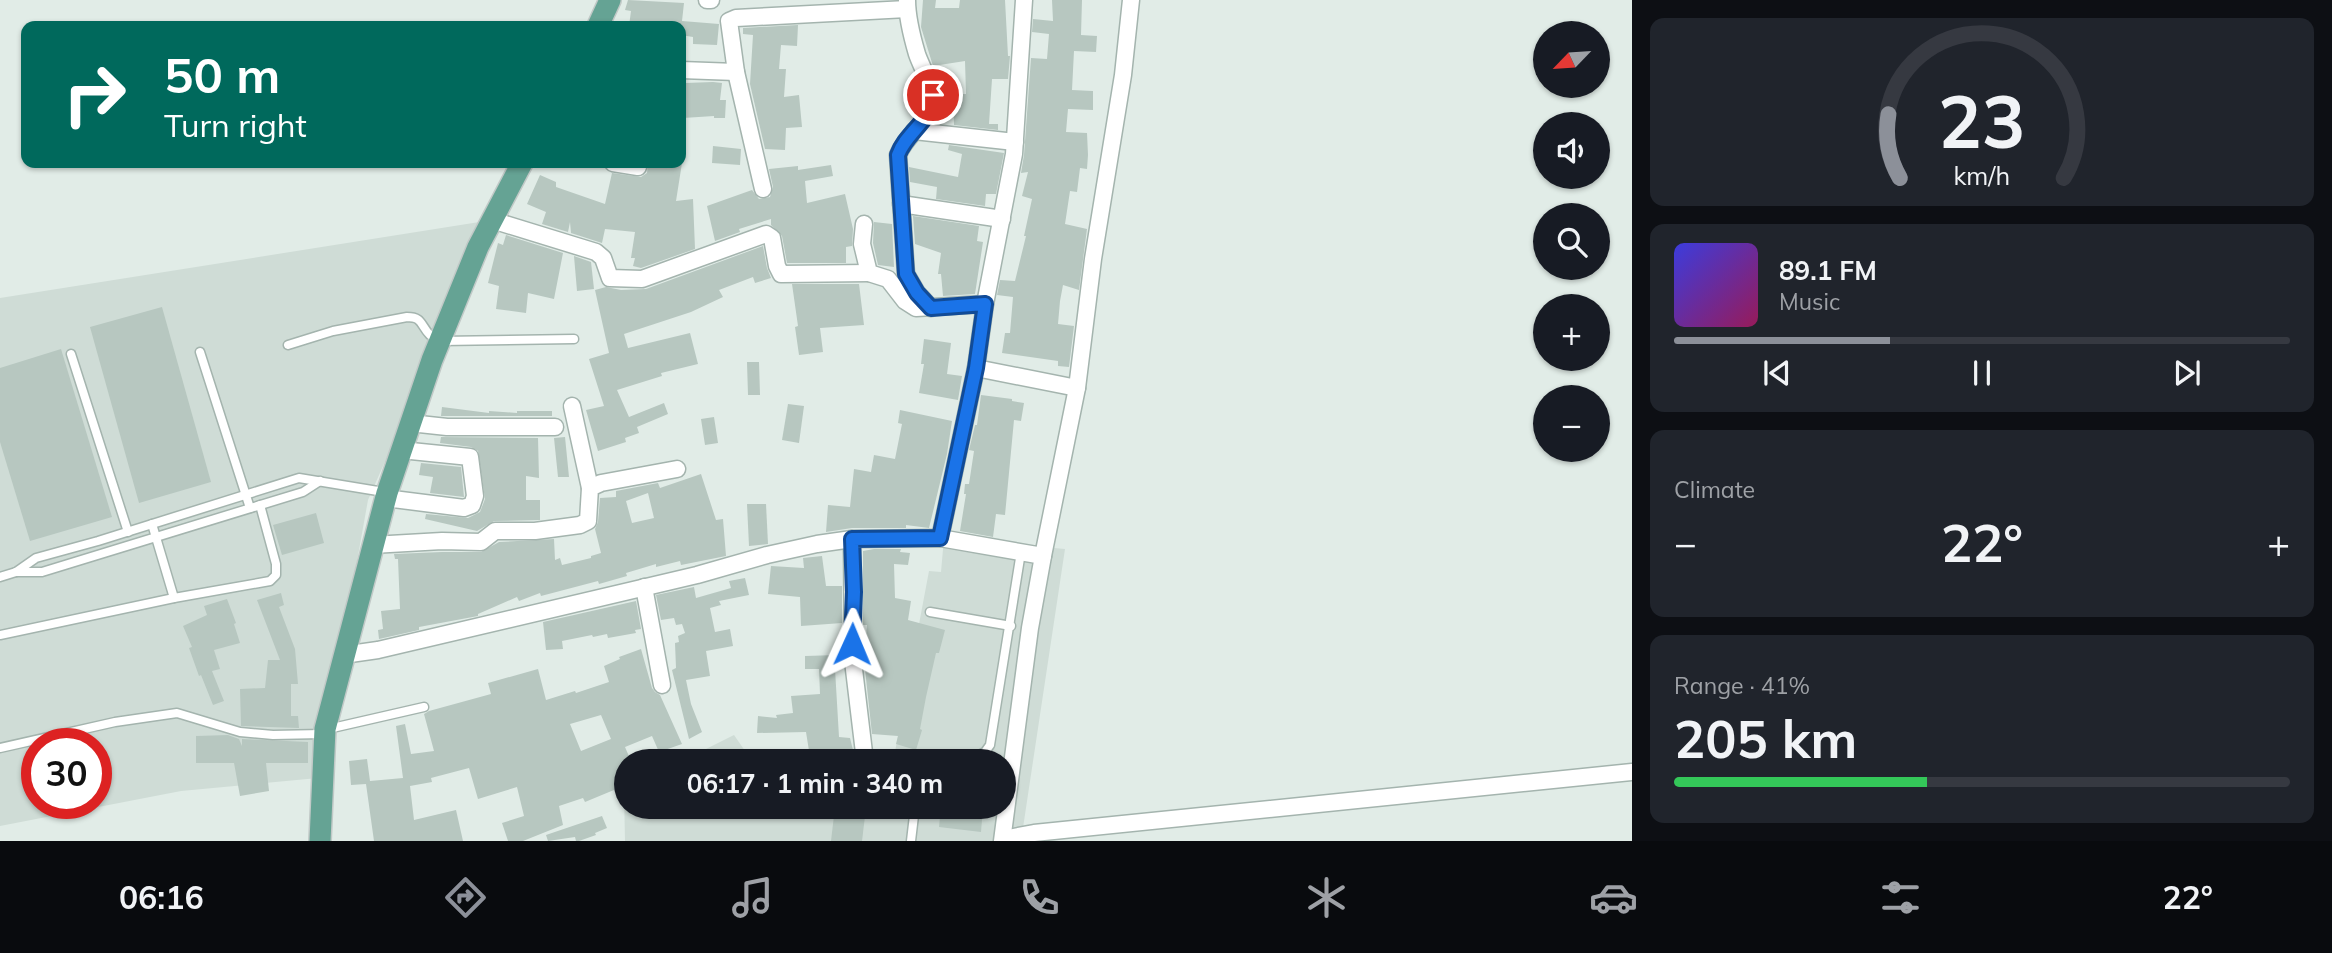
<!DOCTYPE html>
<html lang="en">
<head>
<meta charset="utf-8">
<style>
  body { margin:0; font-family:Mulish,sans-serif; background:#20242c; color:#f1f3f6; height:100vh; display:flex; flex-direction:column; font-size:26px; white-space:nowrap }
  * { box-sizing:border-box; margin:0 }
  p { font-size:23px; color:#9ea1a6 }
  .icon { flex:none; width:38px; height:38px; fill:none; stroke:currentColor; stroke-width:2; stroke-linecap:round; stroke-linejoin:round }
  .map { position:relative; flex:1; overflow:hidden }
  .details { display:flex; flex-direction:column; gap:18px; padding:18px; background:#0d0f14; width:700px }
  .details>* { flex:none }
  .guide { position:absolute; left:21px; top:21px; width:665px; height:147px; border-radius:14px; box-shadow:0 2px 5px #0004; background:#00695c; color:#fff; overflow:hidden }
  .needle { width:46px; rotate:245deg }
  .controls { position:absolute; left:1533px; top:21px; display:grid; gap:14px }
  .controls a { display:grid; place-items:center; width:77px; height:77px; border-radius:50%; background:#171b24; box-shadow:0 2px 5px #0004; font-size:35px }
  .speed { position:absolute; left:21px; top:728px; display:flex; gap:14px; font-size:35px; font-weight:700; text-align:center }
  .speed>* { display:grid; place-content:center; width:91px; height:91px; border-radius:50%; background:#171b24; box-shadow:0 2px 5px #0004; line-height:1 }
  .speed .limit { border:10px solid #d22; background:#fff; color:#111 }
  .pin { position:absolute; display:grid; place-items:center; width:60px; height:60px; color:#fff; margin:-30px; border:4px solid #fff; border-radius:50%; box-shadow:0 2px 7px #0007 }
  .me { position:absolute; width:77px; margin:-38px; rotate:1deg; stroke-linejoin:round; filter:drop-shadow(0 0 5px #0008) }
  .turn { display:flex; align-items:center; gap:24px; height:147px; padding:0 28px; font-size:32px }
  .turn .icon { width:91px; height:91px; stroke-width:2.5 }
  .turn b { display:block; font-size:49px; line-height:60px }
  .big { font-size:52px; font-weight:700; line-height:1.1 }
  .details .tile { flex:1; display:flex; flex-direction:column; justify-content:center; gap:10px; min-width:0; padding:0 24px; border-radius:14px; background:#20242c }
  .details .dial { align-items:center; gap:0 }
  .dial svg { height:182px; overflow:visible; fill:none; stroke:#363941; stroke-width:7; stroke-linecap:round; text-anchor:middle }
  .dial text { fill:#f1f3f6; stroke:none }
  .song { display:flex; align-items:center; gap:21px }
  .cover { width:84px; height:84px; border-radius:10px; background:linear-gradient(135deg,hsl(240 70% 55%),hsl(330 70% 35%)) }
  .played { height:7px; border-radius:4px; background:linear-gradient(90deg,#8c9099 35%,#363941 35%) }
  .keys { display:flex; justify-content:space-around; direction:ltr }
  .heat { display:flex; justify-content:space-between; align-items:center; font-size:38px; direction:ltr }
  .charge { height:10px; border-radius:5px; background:linear-gradient(90deg,#34c759 41%,#363941 0) }
  .trip { position:absolute; left:614px; top:749px; width:402px; height:70px; border-radius:35px; background:#171b24; box-shadow:0 2px 5px #0004; font-weight:700; line-height:70px; text-align:center }
  .tabs { display:flex; height:112px; justify-content:space-around; align-items:center; background:#090b0e; color:#9ea1a6 }
  .tabs .icon { width:49px; height:49px }
  .tabs .on { color:#8c9099 }
  .tabs b { font-size:32px; color:#f1f3f6 }
  main { display:flex; flex:1; min-height:0 }
  .map>svg:first-child { display:block }
</style>
</head>
<body>
<main>
<div class="map">
<svg width="1632" height="841" viewBox="0 0 1632 841">
  <rect width="100%" height="100%" fill="#e1ece7"/>
  <g fill="#cfdcd6" fill-rule="evenodd">
    <path d="M492 220 368 500 318 778 181 791 0 826V298ZM37 744H96V803H37Z"/>
    <path d="M944 538 1065 549 1021 841H625L624 791 626 790V807H1004V761H879L894 757 929 571 941 572Z"/>
    <path d="M734 735 752 761H682Z"/>
  </g>
  <g fill="#b7c7c0" fill-rule="evenodd">
    <path d="M628 0 684 3 682 21 719 24 717 45 693 44V37L681 35V26H629L631 11 625 10Z"/>
    <path d="M923 0H936L935 8H959L960 0H1005L1008 56H1010L1008 79H992L989 124H998V130L954 125 953 94H966L965 61 933 66 921 27Z"/>
    <path d="M1052 0H1082L1081 35 1097 36 1096 52 1074 51 1072 90 1093 91V110L1068 109 1066 132 1087 133 1088 155 1087 169 1080 168 1077 192 1070 191 1065 224 1087 229 1079 290 1063 285 1060 301 1058 324 1074 326 1069 367 1058 366V361L1002 353 1005 333H1010L1013 297 997 295 1000 280 1015 281 1026 236H1024L1032 199 1022 196 1028 172 1021 173 1024 155 1031 58 1047 59 1049 34 1032 32 1033 19 1053 21Z"/>
    <path d="M798 25 797 46 781 45 779 69H786L784 97 799 95 802 127 786 128 785 150 765 149 750 84 753 35 743 34V28Z"/>
    <path d="M713 82 722 83 720 100H726L725 118H714V116L683 118 682 103H685V83Z"/>
    <path d="M949 145 1004 153 996 194H986L985 206 936 199 937 187 910 182 909 167 958 177 962 154 948 150Z"/>
    <path d="M713 146 741 149 740 165 712 163Z"/>
    <path d="M648 163H682L676 201 693 199 695 249 641 268 633 266 635 258H631L635 232 605 229 602 243 571 233 570 222 568 232 542 224 546 212 527 204 540 175 556 182V187L605 204 612 173 641 177 647 173Z"/>
    <path d="M831 165 833 176 805 181 807 203 845 194 853 229 852 246 846 247V263H787L782 236 771 225V219L739 229 740 232 715 241 707 206 752 190 759 199 770 197 773 187 769 169 798 166V170Z"/>
    <path d="M913 216 979 226 977 241 983 242 975 294 943 296 941 274H938L941 253 915 244Z"/>
    <path d="M874 222 892 224 894 267 878 265 873 243Z"/>
    <path d="M506 235 563 253 554 299 528 293 526 313 496 309 499 286 488 283 498 243 503 245Z"/>
    <path d="M763 246 767 268 771 278 755 283 753 277 719 290 723 297 691 312 624 334 628 348 690 333 698 364 661 373 662 376 617 390 629 417 664 403 668 414 637 427 639 433 625 438 626 442 598 451 586 410 604 406 589 359 609 353 595 290 606 287 621 290 646 289Z"/>
    <path d="M574 256 591 262 594 289 577 291Z"/>
    <path d="M792 284H859L864 325 820 328 823 352 799 355 795 327 798 326Z"/>
    <path d="M162 307 211 482 139 503 90 327Z"/>
    <path d="M924 339 951 343 947 374 962 376 958 400 919 393 924 364H921Z"/>
    <path d="M61 349 112 517 30 541 0 442V368Z"/>
    <path d="M747 362H759L760 395H748Z"/>
    <path d="M981 395 1012 399V401L1024 403 1021 421 1014 420 1005 515 996 514 993 537 960 531 966 494H964L965 484H969L974 451 969 450 975 425H977Z"/>
    <path d="M788 404 804 406 799 443 782 440Z"/>
    <path d="M442 407 489 413V411L517 413V411H552V416H441Z"/>
    <path d="M900 410 952 421 947 454 929 528 906 525V528H852L826 532 828 505 850 507 854 469 871 472 874 455 895 459 902 424 898 423Z"/>
    <path d="M714 417 718 443 705 445 701 419Z"/>
    <path d="M441 437 538 438 539 478 526 476V500H540V520L494 521 477 531 425 519 426 514 468 518 480 512 485 499 478 451 471 447 440 443Z"/>
    <path d="M565 437 569 477H558L554 438Z"/>
    <path d="M421 463 461 467 464 497 430 493 433 477 419 475Z"/>
    <path d="M701 474 716 520 723 519 726 556 681 565 680 561 656 567V564L626 573 627 576 599 584 598 581 541 596 540 593 519 601 517 597 478 614V616L419 627V630L379 639 378 630 383 629 381 611 400 609 398 559H395L394 554 442 552H481L499 542 554 539 555 560 560 558 562 565 591 558V556L601 553 595 529 598 522 600 498 616 497V491L658 483 660 488ZM648 493 654 518 632 523 626 501Z"/>
    <path d="M747 504H766L768 544 749 546Z"/>
    <path d="M316 513 324 543 282 555 273 525Z"/>
    <path d="M874 549H901L900 552 910 553 908 565 894 564 895 598 911 601 908 620 945 630 939 653H936L926 697 920 729 922 730 916 750 896 744 898 736 872 734 864 660 867 625H863V551Z"/>
    <path d="M822 556 826 586H842V623L801 626 800 597 768 594 771 566 804 568 803 558Z"/>
    <path d="M745 578 749 595 719 601 721 605 710 608 715 632 730 629 733 646 706 651 710 676 686 680 691 704 702 732 689 739 672 670 676 668 675 643 679 642 678 636 685 633 682 624 676 625 674 618 661 620 656 595 694 587 696 598 731 588 729 581Z"/>
    <path d="M281 593 284 605 279 607 295 649 298 684H291V716H298L299 728 241 726 240 689 265 688 268 660H280L257 600Z"/>
    <path d="M227 599 236 623 234 624 240 643 214 650 220 669 212 671 224 701 213 705 201 675 199 676 189 648 192 647 183 626 207 615 204 606Z"/>
    <path d="M636 601 641 629 635 630 636 633 608 638 607 634 593 637 592 635 562 641 563 649 546 650 543 622Z"/>
    <path d="M641 649 652 688 655 692 660 695 682 744 659 752 652 736 625 747 631 761H626V785L585 802 583 798 559 806 563 825 523 841H508L502 823 524 816 517 787 478 799 469 768 431 778 432 782 410 786 414 820 456 810 463 841H374L366 784 351 785 349 761 367 759 370 781 403 778 396 726 405 724 411 754 434 751 424 714 429 711 491 694 488 683 538 669 546 700 575 691 576 693 609 682 604 666 620 659 619 657ZM601 715 611 739 581 751 570 724Z"/>
    <path d="M837 655V669H835L839 737 850 738 853 750 850 751 851 761H817L816 756 810 757 806 732 757 733 758 716 777 718 776 715 793 713 791 696 820 694 819 669H805V656Z"/>
    <path d="M228 735 239 739 242 746V739L308 742V763H266L269 791 240 796 234 763H196V736Z"/>
    <path d="M835 807 866 808 862 841H831Z"/>
    <path d="M941 807H983L981 832 939 827Z"/>
    <path d="M602 816 607 828 595 833 596 835 579 841H576L575 837 548 841 546 835Z"/>
  </g>
  <g fill="none" stroke-linecap="round" stroke-linejoin="round">
    <g stroke="#a4b4ae" stroke-width="11">
      <g id="lane">
        <path d="M288 345 333 331 407 317C423 317 420 325 430 335 431 335 440 340 441 341L574 339"/>
        <path d="M200 352 250 508"/>
        <path d="M71 354 128 532"/>
        <path d="M152 524 174 598"/>
        <path d="M16 572H42L303 492 320 481"/>
        <path d="M0 577 16 572 36 558 98 541 299 478 384 492"/>
        <path d="M930 612 1011 626"/>
        <path d="M0 635 174 598 270 581 276 575V564L260 505"/>
        <path d="M328 729 424 707"/>
        <path d="M0 748 115 722 177 713 240 732 273 735 322 734"/>
        <path d="M924 761 928 759 977 756 985 752 990 745 1021 552"/>
        <path d="M911 841 915 807"/>
      </g>
    </g>
    <g stroke="#a4b4ae" stroke-width="19">
      <g id="street">
        <path d="M707 0H711"/>
        <path d="M907 0C907 18 912 37 917 54 922 69 936 90 931 106 926 125 905 136 898 155L906 274 917 293 931 308"/>
        <path d="M681 70 736 72"/>
        <path d="M914 131 1015 142"/>
        <path d="M613 163 638 167"/>
        <path d="M763 189 736 72 729 21 736 18 907 9"/>
        <path d="M901 204 1002 219"/>
        <path d="M492 220 596 252 603 258 610 278 642 279 766 234 772 238 777 266 781 274 869 273"/>
        <path d="M864 224 862 244 869 273 888 279 905 301 916 308 985 304"/>
        <path d="M976 368 1077 388"/>
        <path d="M572 406 590 488"/>
        <path d="M410 423 447 427H555"/>
        <path d="M385 498 464 508 472 505 475 496 470 457 401 450"/>
        <path d="M940 538 976 368 985 304 1014 154 1024 0"/>
        <path d="M852 539 853 661 865 761"/>
        <path d="M372 545 442 541 481 542 495 531H535L580 525 588 521 590 488 601 483 677 469"/>
        <path d="M644 587 662 685"/>
        <path d="M343 655 378 650 697 575 767 555 817 544 852 539 940 538 1043 556 1077 388 1093 259 1123 75 1131 0"/>
        <path d="M1003 839 1034 833 1632 772"/>
        <path d="M1002 841 1030 628 1043 556"/>
      </g>
    </g>
    <g stroke="#c1c9c7" stroke-width="24">
      <g id="primary">
        <path d="M598 26 610 0"/>
        <path d="M320 841 325 729 387 493 432 360 478 247 522 163"/>
      </g>
    </g>
    <use href="#lane" stroke="#fff" stroke-width="8"/>
    <use href="#street" stroke="#fff" stroke-width="16"/>
    <use href="#primary" stroke="#65a394" stroke-width="21"/>
  </g>
  <g fill="none" stroke-linecap="round" stroke-linejoin="round">
    <g stroke="#114b97" stroke-width="18">
      <path id="route" d="M852 644 854 592 852 539 940 538 976 368 985 304 931 308 917 293 906 274 898 155C906 132 932 121 933 95"/>
    </g>
    <use href="#route" stroke="#1a73e8" stroke-width="12"/>
  </g>
</svg>
<div class="controls">
<a><svg class="needle" viewBox="-14 -14 28 28"><path d="M0-13l5 13h-10z" fill="#e53935"/><path d="M0 13l5-13h-10z" fill="#9ea1a6"/></svg></a>
<a><svg class="icon" aria-label="sound" viewBox="0 0 24 24"><path d="M4 9h4l5-4v14l-5-4H4zM17 9q2 3 0 6"/></svg></a>
<a><svg class="icon" aria-label="search" viewBox="0 0 24 24"><circle cx="10" cy="10" r="6"/><path d="M15 15l6 6"/></svg></a>
<a>+</a>
<a>−</a>
</div>
<div class="speed"><div class="limit">30</div></div>
<div class="pin" style="left:933px;top:95px;background:#d93025"><svg class="icon" aria-label="arrive" viewBox="0 0 24 24"><path d="M6 21V4h12l-3 4 3 4H6"/></svg></div>
<svg class="me" style="left:852px;top:644px" viewBox="-20 -20 40 40"><path d="M0-17L14 15 0 8-14 15z" fill="#1a73e8" stroke="#fff" stroke-width="4"/></svg>
<div class="trip">06:17 · 1 min · 340 m</div>
<div class="guide">
<div class="turn"><svg class="icon" aria-label="right" viewBox="0 0 24 24"><path d="M7 20v-9h11M14 6l5 5-5 5"/></svg><div><b>50 m</b>Turn right</div></div>
</div>
</div>
<section class="details">
<div class="tile dial"><svg viewBox="0 0 100 80">
<path d="M14 69A42 42 0 1 1 86 69"/>
<path d="M14 69A42 42 0 0 1 9 41" stroke="#8c9099"/>
<text x="50" y="56" font-size="32" font-weight="700">23</text>
<text x="50" y="72" font-size="11">km/h</text>
</svg></div>
<div class="tile">
<div class="song"><i class="cover"></i><div><b>89.1 FM</b><p>Music</p></div></div>
<div class="played"></div>
<div class="keys"><svg class="icon" aria-label="previous" viewBox="0 0 24 24"><path d="M18 5L8 12l10 7zM5 5v14"/></svg><svg class="icon" aria-label="pause" viewBox="0 0 24 24"><path d="M8 5v14M16 5v14"/></svg><svg class="icon" aria-label="next" viewBox="0 0 24 24"><path d="M6 5l10 7-10 7zM19 5v14"/></svg></div>
</div>
<div class="tile"><p>Climate</p>
<div class="heat"><a>−</a><b class="big">22°</b><a>+</a></div>
</div>
<div class="tile"><p>Range · 41%</p><b class="big">205 km</b><div class="charge"></div></div>
</section>
</main>
<nav class="tabs">
<b>06:16</b>
<svg class="icon on" aria-label="directions" viewBox="0 0 24 24"><path d="M12 3l9 9-9 9-9-9zM9 14v-3h6M13 9l2 2-2 2"/></svg>
<svg class="icon" aria-label="music" viewBox="0 0 24 24"><path d="M9 18V5l10-2v13"/><circle cx="6" cy="18" r="3"/><circle cx="16" cy="16" r="3"/></svg>
<svg class="icon" aria-label="phone" viewBox="0 0 24 24"><path d="M5 4h4l2 5-3 2q2 4 5 5l2-3 5 2v4C11 20 4 13 5 4z"/></svg>
<svg class="icon" aria-label="climate" viewBox="0 0 24 24"><path d="M12 3v18M4 7l16 10M4 17L20 7"/></svg>
<svg class="icon" aria-label="car" viewBox="0 0 24 24"><path d="M5 17H2v-5l4-1 3-4h7l3 4 3 1v5h-3M9 17h6M6 11h13"/><circle cx="7" cy="17" r="2"/><circle cx="17" cy="17" r="2"/></svg>
<svg class="icon" aria-label="filters" viewBox="0 0 24 24"><path d="M4 7h16M4 17h16"/><circle cx="9" cy="7" r="2"/><circle cx="15" cy="17" r="2"/></svg>
<b>22°</b>
</nav>
</body>
</html>
